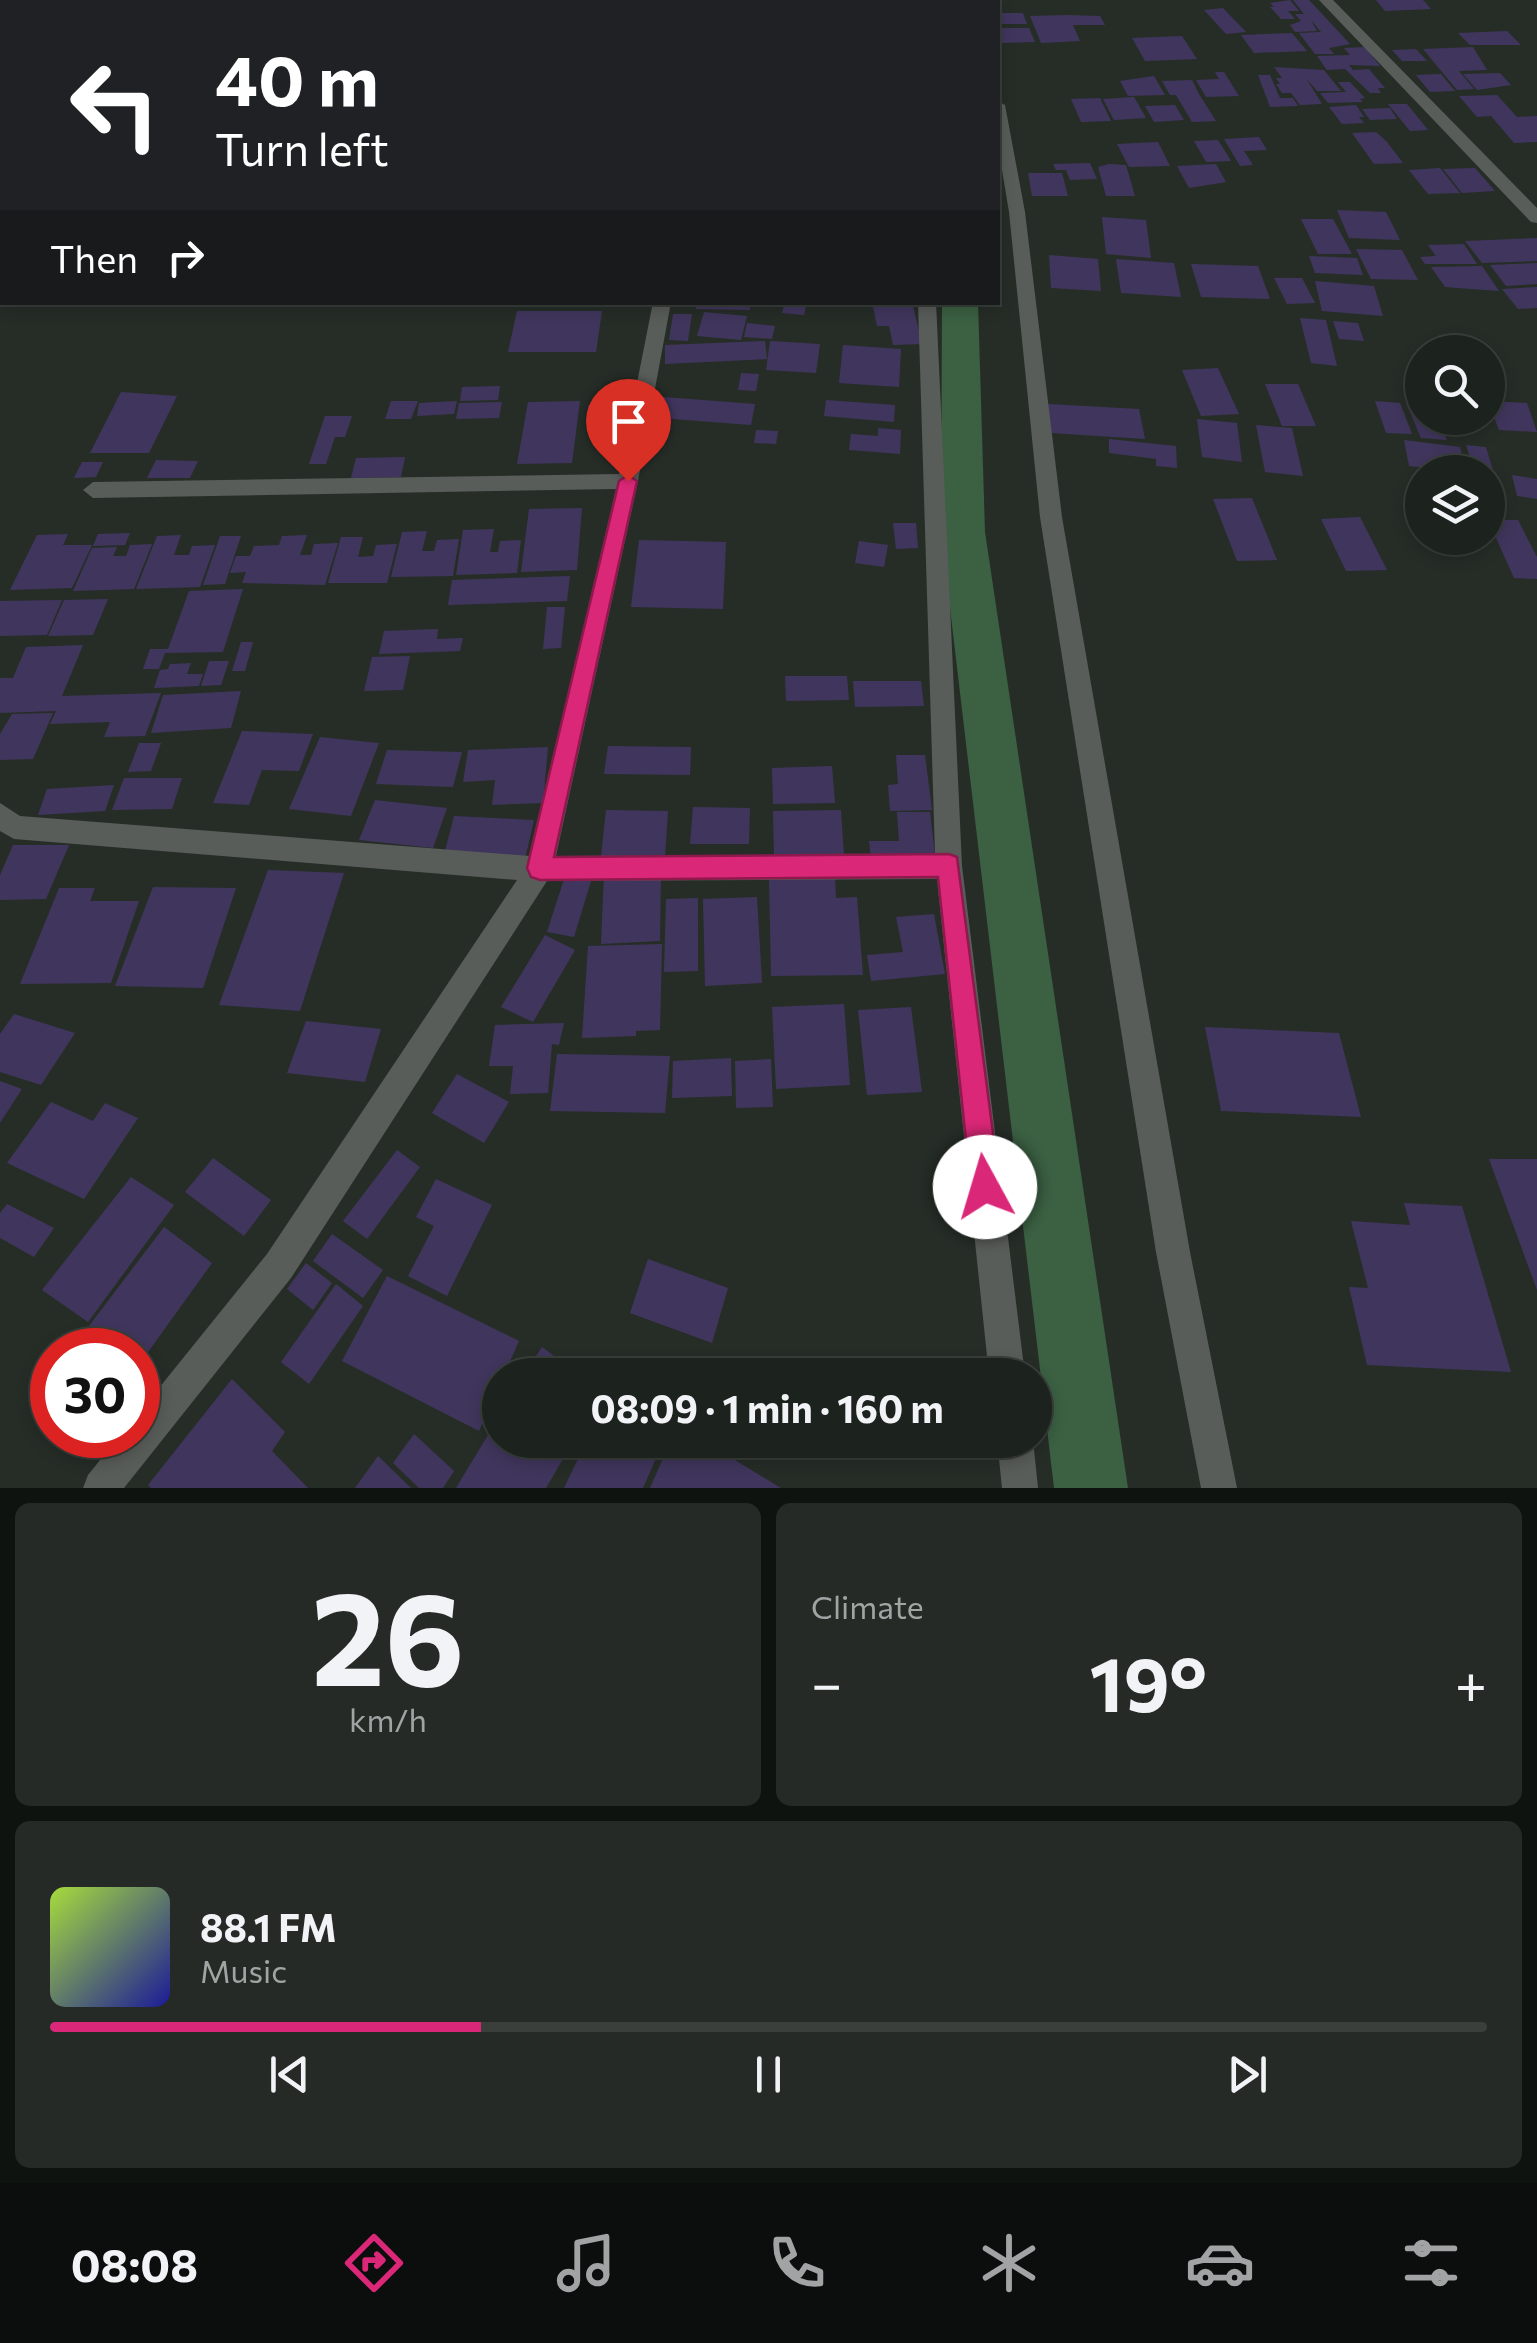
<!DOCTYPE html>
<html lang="en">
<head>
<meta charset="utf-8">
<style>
  body { margin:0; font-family:Commissioner,sans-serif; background:#252a26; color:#f1f3f6; height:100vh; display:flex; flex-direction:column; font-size:38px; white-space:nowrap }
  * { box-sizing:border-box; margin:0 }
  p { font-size:32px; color:#a0a4a4 }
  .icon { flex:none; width:55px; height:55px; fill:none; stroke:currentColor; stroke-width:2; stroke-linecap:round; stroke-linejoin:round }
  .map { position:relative; height:1488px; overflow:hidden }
  .drawer { display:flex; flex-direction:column; gap:15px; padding:15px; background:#0f1310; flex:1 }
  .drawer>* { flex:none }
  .guide { position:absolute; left:0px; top:0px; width:1000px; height:305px; box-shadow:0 5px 15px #0003,0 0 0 2px #3a3f3b; background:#202124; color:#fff; overflow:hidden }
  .fabs { position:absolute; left:1405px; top:335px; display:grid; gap:20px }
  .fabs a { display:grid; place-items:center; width:100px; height:100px; border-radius:50%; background:#1c221d; box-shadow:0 5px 15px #0003,0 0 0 2px #3a3f3b; font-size:50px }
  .speed { position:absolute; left:30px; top:1328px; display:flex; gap:20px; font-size:50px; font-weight:700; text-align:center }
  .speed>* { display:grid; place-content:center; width:130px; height:130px; border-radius:50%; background:#1c221d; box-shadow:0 5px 15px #0003,0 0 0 2px #3a3f3b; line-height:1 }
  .speed .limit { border:15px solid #d22; background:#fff; color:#111 }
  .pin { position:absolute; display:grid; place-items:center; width:85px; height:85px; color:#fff; margin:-102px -42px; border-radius:50% 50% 50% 0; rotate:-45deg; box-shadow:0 0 10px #0007 }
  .pin .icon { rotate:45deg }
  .me { position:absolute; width:110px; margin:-55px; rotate:354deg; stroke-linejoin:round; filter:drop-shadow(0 0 8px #0008) }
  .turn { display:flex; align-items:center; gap:35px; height:210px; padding:0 50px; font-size:45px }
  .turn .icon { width:130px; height:130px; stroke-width:2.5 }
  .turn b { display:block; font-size:70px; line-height:85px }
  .then { display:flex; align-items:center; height:95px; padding:0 50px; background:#0003; gap:20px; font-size:38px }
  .big { font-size:75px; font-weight:700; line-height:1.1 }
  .drawer .tile { flex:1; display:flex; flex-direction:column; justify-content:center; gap:15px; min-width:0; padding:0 35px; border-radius:15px; background:#252a26 }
  .drawer .dial { align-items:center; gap:0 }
  .dial b { font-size:130px; line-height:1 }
  .song { display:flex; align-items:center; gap:30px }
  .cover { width:120px; height:120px; border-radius:15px; background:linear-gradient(135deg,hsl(80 70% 55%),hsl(240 70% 35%)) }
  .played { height:10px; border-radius:5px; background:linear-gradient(90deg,#db2777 30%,#3a3f3b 30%) }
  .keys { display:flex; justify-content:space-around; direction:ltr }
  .heat { display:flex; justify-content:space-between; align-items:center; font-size:55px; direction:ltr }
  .drawer .tiles { flex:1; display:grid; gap:15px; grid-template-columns:1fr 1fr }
  .tile:last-child { grid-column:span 2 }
  .trip { position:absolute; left:482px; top:1358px; width:570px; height:100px; border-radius:50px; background:#1c221d; box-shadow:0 5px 15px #0003,0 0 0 2px #3a3f3b; font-weight:700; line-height:100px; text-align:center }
  .tab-bar { display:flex; height:160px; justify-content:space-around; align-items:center; background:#0b0e0c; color:#a0a4a4 }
  .tab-bar .icon { width:70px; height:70px }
  .tab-bar .selected { color:#db2777 }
  .tab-bar b { font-size:45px; color:#f1f3f6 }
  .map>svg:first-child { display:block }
</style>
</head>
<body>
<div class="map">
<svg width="1537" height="1488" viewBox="0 0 1537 1488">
  <rect width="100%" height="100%" fill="#262d27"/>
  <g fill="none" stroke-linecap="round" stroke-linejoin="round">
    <g fill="#3b6042" fill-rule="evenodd">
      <path d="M921 0H947L948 2H922Z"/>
      <path d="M942 302H978L985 532 1128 1488H1054L941 532Z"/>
    </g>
  </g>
  <g fill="#40365d">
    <path d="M1290 0 1299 11H1288L1295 19H1281L1270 7H1274L1270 3Z"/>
    <path d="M1293 0H1309L1350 44 1329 48 1334 54H1315L1299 33 1321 32 1311 20 1317 31 1295 32 1290 25 1301 21 1295 14H1304Z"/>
    <path d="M1376 0H1423L1431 9 1385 11Z"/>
    <path d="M1223 8 1246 32 1226 34 1204 10Z"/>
    <path d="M998 13H1023L1027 24H999Z"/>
    <path d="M1067 15 1100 16 1105 25H1073L1080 41 1041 43 1030 16Z"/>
    <path d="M998 28H1029L1035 42 1001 43Z"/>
    <path d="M1507 31 1521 45H1470L1458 33Z"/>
    <path d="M1292 33 1307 51 1254 53 1241 35Z"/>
    <path d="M1182 36 1197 59 1145 61 1132 38Z"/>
    <path d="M1365 47 1380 66 1349 65 1353 70 1369 69 1385 88H1378L1381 93H1370L1345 69 1327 70 1317 56 1350 55 1344 48Z"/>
    <path d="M1473 47 1487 70 1459 71 1474 89 1457 90 1423 49Z"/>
    <path d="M1416 49 1427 61H1402L1392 50Z"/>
    <path d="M1274 67 1324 70 1341 91H1317L1306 78 1322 104 1300 105 1291 93H1282L1276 84H1280L1276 78H1282Z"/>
    <path d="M1215 72H1224L1239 96 1206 97 1196 80 1219 79Z"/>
    <path d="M1500 73 1511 85 1477 90 1463 74Z"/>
    <path d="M1441 74 1455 91 1430 92 1416 75Z"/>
    <path d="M1258 75H1270L1280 98H1293L1298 106 1270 107Z"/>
    <path d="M1154 76 1165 95 1128 96 1120 81Z"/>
    <path d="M1192 80 1199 94 1216 121 1192 122 1176 95H1170L1162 81Z"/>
    <path d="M1338 82H1350L1365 98 1360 99 1363 102 1328 103 1320 93 1346 92Z"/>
    <path d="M1497 95 1517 117 1537 116V142L1514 143 1491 116 1477 117 1459 96Z"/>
    <path d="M1134 97 1146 118 1114 120 1103 99Z"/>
    <path d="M1100 98 1111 121 1081 122 1071 99Z"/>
    <path d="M1388 104H1407L1428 130 1410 131Z"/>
    <path d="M1175 105 1184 120 1154 122 1145 106Z"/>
    <path d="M1356 105 1364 117H1359L1364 123 1342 124 1329 107Z"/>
    <path d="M1390 108 1397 119 1370 120 1362 109Z"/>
    <path d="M1376 132 1387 142 1403 163 1374 164 1352 133Z"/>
    <path d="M1259 137 1267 150 1244 151 1253 165 1240 166 1224 139Z"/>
    <path d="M1218 140 1231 161 1206 162 1194 141Z"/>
    <path d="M1158 142 1170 166 1129 167 1117 144Z"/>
    <path d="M1090 163 1097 179 1070 180 1066 170H1056L1053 164Z"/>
    <path d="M1109 164 1126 165 1135 196H1106L1098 167Z"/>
    <path d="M1216 164 1226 182 1189 188 1177 166Z"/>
    <path d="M1440 168 1460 193 1428 194 1409 170Z"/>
    <path d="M1475 168 1495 191 1462 193 1443 169Z"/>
    <path d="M1028 173H1062L1068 196H1032Z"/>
    <path d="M1337 210 1386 212 1400 240 1349 238Z"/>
    <path d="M1102 217 1146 220 1151 258 1106 254Z"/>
    <path d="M1301 219H1333L1352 254H1318Z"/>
    <path d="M1537 238V261L1482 263 1465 241Z"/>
    <path d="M1464 244 1477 264H1425L1420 257 1436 256 1428 245Z"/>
    <path d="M1356 249 1402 250 1418 280 1371 279Z"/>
    <path d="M1049 255 1098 259 1101 291 1051 288Z"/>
    <path d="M1309 256 1357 258 1363 275 1315 273Z"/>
    <path d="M1116 259 1174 263 1181 297 1121 293Z"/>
    <path d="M1537 263V284L1506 286 1490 265Z"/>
    <path d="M1191 264 1258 266 1270 299 1201 297Z"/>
    <path d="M1482 266 1499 291 1445 287 1431 267Z"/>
    <path d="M1274 278H1302L1315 303 1287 304Z"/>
    <path d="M1315 281 1374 286 1383 316 1322 311Z"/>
    <path d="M1537 287V308L1518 309 1502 289Z"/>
    <path d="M696 302H750V310L696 309Z"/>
    <path d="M785 302H807L804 315 782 313Z"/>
    <path d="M872 302H912L922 344 893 345 889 326H877Z"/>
    <path d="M517 311H602L596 352H508Z"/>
    <path d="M704 312 747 316 741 340 697 336Z"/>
    <path d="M673 314H692L688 341 669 340Z"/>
    <path d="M1300 318 1326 320 1337 366 1311 363Z"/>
    <path d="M1333 321 1358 323 1364 341 1339 339Z"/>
    <path d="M747 323 775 326 772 339 744 337Z"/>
    <path d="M765 341 767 359 665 364V345Z"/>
    <path d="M770 341 820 344 816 373 766 370Z"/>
    <path d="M843 345 901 349 899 387 839 383Z"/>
    <path d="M1218 368 1239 414 1201 416 1182 370Z"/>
    <path d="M741 373 759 374 756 391 738 390Z"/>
    <path d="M1265 384H1298L1316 426H1282Z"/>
    <path d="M500 386 498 400 460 401 462 387Z"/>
    <path d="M121 392 177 396 149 453H90Z"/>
    <path d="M664 397 755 404 751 425 659 418Z"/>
    <path d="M826 400 895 405 894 422 824 416Z"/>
    <path d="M391 401H418L411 419H385Z"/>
    <path d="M457 401 454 414 417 416 419 403Z"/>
    <path d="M580 401 572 463 517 464 528 402Z"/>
    <path d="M1375 401 1400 403 1412 434 1386 433Z"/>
    <path d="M1488 401 1527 403 1537 432 1499 430Z"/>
    <path d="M502 402 499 418 456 419 459 403Z"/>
    <path d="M1406 403 1422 404V418H1437L1447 440 1421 438Z"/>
    <path d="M606 404 605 420H586L588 405Z"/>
    <path d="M1048 404 1139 409 1145 439 1051 433Z"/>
    <path d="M325 416H352L345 437H335L326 464H309Z"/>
    <path d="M1197 419 1237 423 1242 462 1202 457Z"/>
    <path d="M1256 425 1292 428 1303 476 1265 472Z"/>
    <path d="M878 428 901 430 900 454 849 450 851 434 878 436Z"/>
    <path d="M756 430 778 431 776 444 754 443Z"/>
    <path d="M1109 439 1176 446 1177 468 1156 466V459L1109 453Z"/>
    <path d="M1404 440 1460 447 1466 472 1409 466Z"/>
    <path d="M1466 445 1486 447 1495 477 1475 472Z"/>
    <path d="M405 457 401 477 351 478 356 458Z"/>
    <path d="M156 460 198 461 190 478H147Z"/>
    <path d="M82 462H103L96 477 74 478Z"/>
    <path d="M1512 475 1537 479V499L1517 496Z"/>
    <path d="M1252 498 1277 560 1237 561 1213 499Z"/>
    <path d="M582 508 577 570 521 572 529 509Z"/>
    <path d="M1360 517 1387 570 1346 571 1321 519Z"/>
    <path d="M1488 520H1518L1537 557V579L1514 578Z"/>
    <path d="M893 523H916L918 548 896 549Z"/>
    <path d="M494 529 490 552H498L500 541 521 540 517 573 456 575 463 530Z"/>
    <path d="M427 531 422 551H434L437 540 459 539 453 576 391 577 402 532Z"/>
    <path d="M130 533 125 545 93 546 98 534Z"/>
    <path d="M68 534 63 545H92L72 588 10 590 37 535Z"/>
    <path d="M181 535 174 555H189L192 546 215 545 200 587 136 589 157 536Z"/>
    <path d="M307 535 300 555H311L314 544 338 543 325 585 242 583 246 572 230 573 236 556H250L254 546 279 545 282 536Z"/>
    <path d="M220 536H241L225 584 203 585Z"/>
    <path d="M341 537H363L358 557 373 556 376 545 397 544 387 583H328Z"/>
    <path d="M639 540 726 542 723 609 631 607Z"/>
    <path d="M859 541 888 545 884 567 855 563Z"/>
    <path d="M152 544 134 589 73 591 92 548 117 547 113 556H126L130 545Z"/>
    <path d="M570 576 567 601 448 605 452 580Z"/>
    <path d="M243 589 223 652 165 653 159 669H143L150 649H168L189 591Z"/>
    <path d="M108 599 93 635 48 636 64 600Z"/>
    <path d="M62 600 47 635 0 636V601Z"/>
    <path d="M547 607H565L561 648 543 649Z"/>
    <path d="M438 629 437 639 463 638 460 651 379 654 384 631Z"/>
    <path d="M241 642H253L245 671H232Z"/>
    <path d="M83 645 62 696 161 693 145 736 104 737 110 722 50 724 56 711 0 713V678H13L26 647Z"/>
    <path d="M410 656 403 690 364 691 372 657Z"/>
    <path d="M209 661H229L221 685 201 686Z"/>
    <path d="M191 663 187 674H203L199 686 154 688 160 670 168 669 170 664Z"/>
    <path d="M785 676H847L849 700 786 701Z"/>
    <path d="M853 681H921L924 706 855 707Z"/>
    <path d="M241 691 231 728 151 733 163 695Z"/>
    <path d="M53 713 33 759 0 760V734L12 714Z"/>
    <path d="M242 731 313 734 299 771 262 770 249 805 213 803Z"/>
    <path d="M320 737 379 743 351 816 289 809Z"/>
    <path d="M139 743H161L151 771 128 772Z"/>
    <path d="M608 746 691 747 690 775 604 774Z"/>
    <path d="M548 747 543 803 492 805 495 780 463 782 468 750Z"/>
    <path d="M387 750 462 752 453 787 376 784Z"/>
    <path d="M896 755H925L932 810 890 811 888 785 898 784Z"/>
    <path d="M832 766 835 803 773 804 772 768Z"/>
    <path d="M124 778H182L172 809 112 810Z"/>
    <path d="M114 785 105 811 38 815 47 789Z"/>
    <path d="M375 800 447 808 433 848 359 840Z"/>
    <path d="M693 807 750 808 749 844H690Z"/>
    <path d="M606 810 668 811 665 857 601 856Z"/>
    <path d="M841 810 844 856 774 857 773 811Z"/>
    <path d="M897 812H930L935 856 871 857 869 841H899Z"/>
    <path d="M454 816 534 820 525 859 444 855Z"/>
    <path d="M13 845H69L46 899 0 900V875Z"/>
    <path d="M268 870 344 873 300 1011 219 1005Z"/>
    <path d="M661 871 660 941 601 944 604 873Z"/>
    <path d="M565 876 591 881 574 937 547 932Z"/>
    <path d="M835 876 836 898 857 897 863 975 771 976 769 878Z"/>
    <path d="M153 887 236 888 203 988 115 986Z"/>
    <path d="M59 888H95L90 901H139L111 983 20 984Z"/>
    <path d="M757 897 762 983 705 986 703 899Z"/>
    <path d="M698 898V971L664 972 666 899Z"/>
    <path d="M934 914 945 974 871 981 867 955 903 952 896 917Z"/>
    <path d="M545 935 575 950 533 1022 501 1007Z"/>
    <path d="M662 944 660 1030 636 1031V1036L582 1038 588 946Z"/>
    <path d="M844 1004 850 1085 776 1089 772 1007Z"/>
    <path d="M911 1007 922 1092 867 1095 858 1010Z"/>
    <path d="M14 1014 75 1033 41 1085 0 1072V1034Z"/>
    <path d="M306 1021 381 1029 365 1082 287 1073Z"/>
    <path d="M564 1023 559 1045 552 1044 548 1093 510 1094 513 1066H489L495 1025Z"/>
    <path d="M1205 1027 1339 1033 1361 1117 1221 1111Z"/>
    <path d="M557 1054 670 1056 665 1113 550 1111Z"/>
    <path d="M731 1058 732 1096 672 1098 673 1061Z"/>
    <path d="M771 1059 773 1107 736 1108 735 1061Z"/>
    <path d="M457 1074 509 1102 484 1143 432 1113Z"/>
    <path d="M0 1081 22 1089 0 1123Z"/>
    <path d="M51 1102 93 1121 105 1103 138 1118 84 1199 7 1163Z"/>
    <path d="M397 1150 420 1167 367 1239 343 1221Z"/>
    <path d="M213 1158 271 1200 244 1236 185 1192Z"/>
    <path d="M1489 1159H1537V1290Z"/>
    <path d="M131 1177 174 1205 88 1322 42 1290Z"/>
    <path d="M436 1179 492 1205 447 1296 408 1276 434 1226 416 1217Z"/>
    <path d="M1404 1203 1462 1206 1511 1372 1367 1365 1349 1287 1368 1288 1351 1221 1410 1225Z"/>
    <path d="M7 1204 54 1228 34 1257 0 1238V1213Z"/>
    <path d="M164 1227 212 1263 138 1366V1350H120L89 1326Z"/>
    <path d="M332 1234 383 1270 363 1298 313 1261Z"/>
    <path d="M648 1259 728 1288 712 1343 630 1313Z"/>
    <path d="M306 1263 332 1283 313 1310 287 1289Z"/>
    <path d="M387 1276 519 1341 504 1375H500V1384L479 1431 342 1361Z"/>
    <path d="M336 1284 363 1306 309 1384 281 1362Z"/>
    <path d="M542 1347 580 1375H524Z"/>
    <path d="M232 1379 285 1432 272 1451 308 1488H151L148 1485Z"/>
    <path d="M500 1415V1440H574L546 1488H456Z"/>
    <path d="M414 1434 454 1471 443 1488H419L393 1463Z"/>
    <path d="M587 1440H664L643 1488H564Z"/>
    <path d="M671 1440H702L781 1488H650Z"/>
    <path d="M378 1456 411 1488H355Z"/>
  </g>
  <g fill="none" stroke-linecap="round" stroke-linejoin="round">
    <g fill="#595d5a" fill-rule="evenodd">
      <path d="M886 0H900L901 2H888Z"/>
      <path d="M958 0H972L974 2H960Z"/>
      <path d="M1319 0H1333L1537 208V223L1531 222Z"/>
      <path d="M998 101 1005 105 1025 212 1062 517 1190 1252 1237 1488H1201L1156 1252 1040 517 1009 212 998 146Z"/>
      <rect x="0" y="288" width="2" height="10"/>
      <path d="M653 302H671L638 481 556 856 935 854 918 302H936L962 866 1025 1375H989L937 879 547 881 291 1278 124 1488H83L88 1475 120 1435H138V1414L267 1254 517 880 14 839 0 831V803L20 816 530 856 616 489 93 498 83 490 93 482 619 474Z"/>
      <path d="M997 1440H1033L1038 1488H1002Z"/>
    </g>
  </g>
  <path fill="#db2777" stroke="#8e194d" stroke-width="2.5" d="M628 475 637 481 554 857 949 854 957 857 1000 1187 996 1198 985 1202 975 1198 971 1187 938 877 540 880 531 877 527 868 619 481Z"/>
</svg>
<div class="fabs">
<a><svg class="icon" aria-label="search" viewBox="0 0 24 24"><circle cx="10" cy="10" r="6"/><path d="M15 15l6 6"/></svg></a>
<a><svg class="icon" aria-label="layers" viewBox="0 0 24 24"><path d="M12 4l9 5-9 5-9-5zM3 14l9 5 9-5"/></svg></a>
</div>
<div class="speed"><div class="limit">30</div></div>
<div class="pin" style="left:628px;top:481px;background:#d93025"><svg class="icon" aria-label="arrive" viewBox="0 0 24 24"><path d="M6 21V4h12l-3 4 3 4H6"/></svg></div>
<svg class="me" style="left:985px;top:1187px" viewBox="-20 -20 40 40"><circle r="19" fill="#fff"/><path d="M0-13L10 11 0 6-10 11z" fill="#db2777"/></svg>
<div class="trip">08:09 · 1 min · 160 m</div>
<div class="guide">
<div class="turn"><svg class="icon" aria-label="left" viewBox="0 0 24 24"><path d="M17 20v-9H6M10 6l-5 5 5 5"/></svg><div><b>40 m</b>Turn left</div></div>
<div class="then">Then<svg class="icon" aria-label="right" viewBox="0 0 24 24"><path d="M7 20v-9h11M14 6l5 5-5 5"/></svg></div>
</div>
</div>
<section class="drawer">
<div class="tiles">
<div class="tile dial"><b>26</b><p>km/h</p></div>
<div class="tile"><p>Climate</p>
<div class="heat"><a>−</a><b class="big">19°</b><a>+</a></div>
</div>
<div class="tile">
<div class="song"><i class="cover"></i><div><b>88.1 FM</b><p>Music</p></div></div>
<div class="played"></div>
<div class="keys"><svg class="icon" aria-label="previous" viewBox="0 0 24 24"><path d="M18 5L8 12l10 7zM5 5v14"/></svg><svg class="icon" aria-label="pause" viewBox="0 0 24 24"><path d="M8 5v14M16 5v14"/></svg><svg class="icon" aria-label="next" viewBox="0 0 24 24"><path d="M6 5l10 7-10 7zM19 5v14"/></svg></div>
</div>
</div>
</section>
<nav class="tab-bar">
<b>08:08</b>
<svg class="icon selected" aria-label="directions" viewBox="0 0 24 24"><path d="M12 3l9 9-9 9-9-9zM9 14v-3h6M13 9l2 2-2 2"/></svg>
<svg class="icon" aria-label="music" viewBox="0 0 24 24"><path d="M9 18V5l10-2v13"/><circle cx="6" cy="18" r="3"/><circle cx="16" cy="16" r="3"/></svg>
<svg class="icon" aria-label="phone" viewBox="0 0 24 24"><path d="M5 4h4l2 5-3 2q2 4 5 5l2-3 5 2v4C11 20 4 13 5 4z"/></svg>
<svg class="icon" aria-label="climate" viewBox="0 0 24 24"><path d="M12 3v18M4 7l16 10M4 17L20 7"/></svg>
<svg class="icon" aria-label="car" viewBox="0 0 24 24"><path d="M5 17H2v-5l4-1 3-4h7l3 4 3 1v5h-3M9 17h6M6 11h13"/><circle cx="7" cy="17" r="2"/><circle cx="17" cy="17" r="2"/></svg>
<svg class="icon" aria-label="filters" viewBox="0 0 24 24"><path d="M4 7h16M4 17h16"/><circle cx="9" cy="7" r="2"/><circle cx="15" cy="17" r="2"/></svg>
</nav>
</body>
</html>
